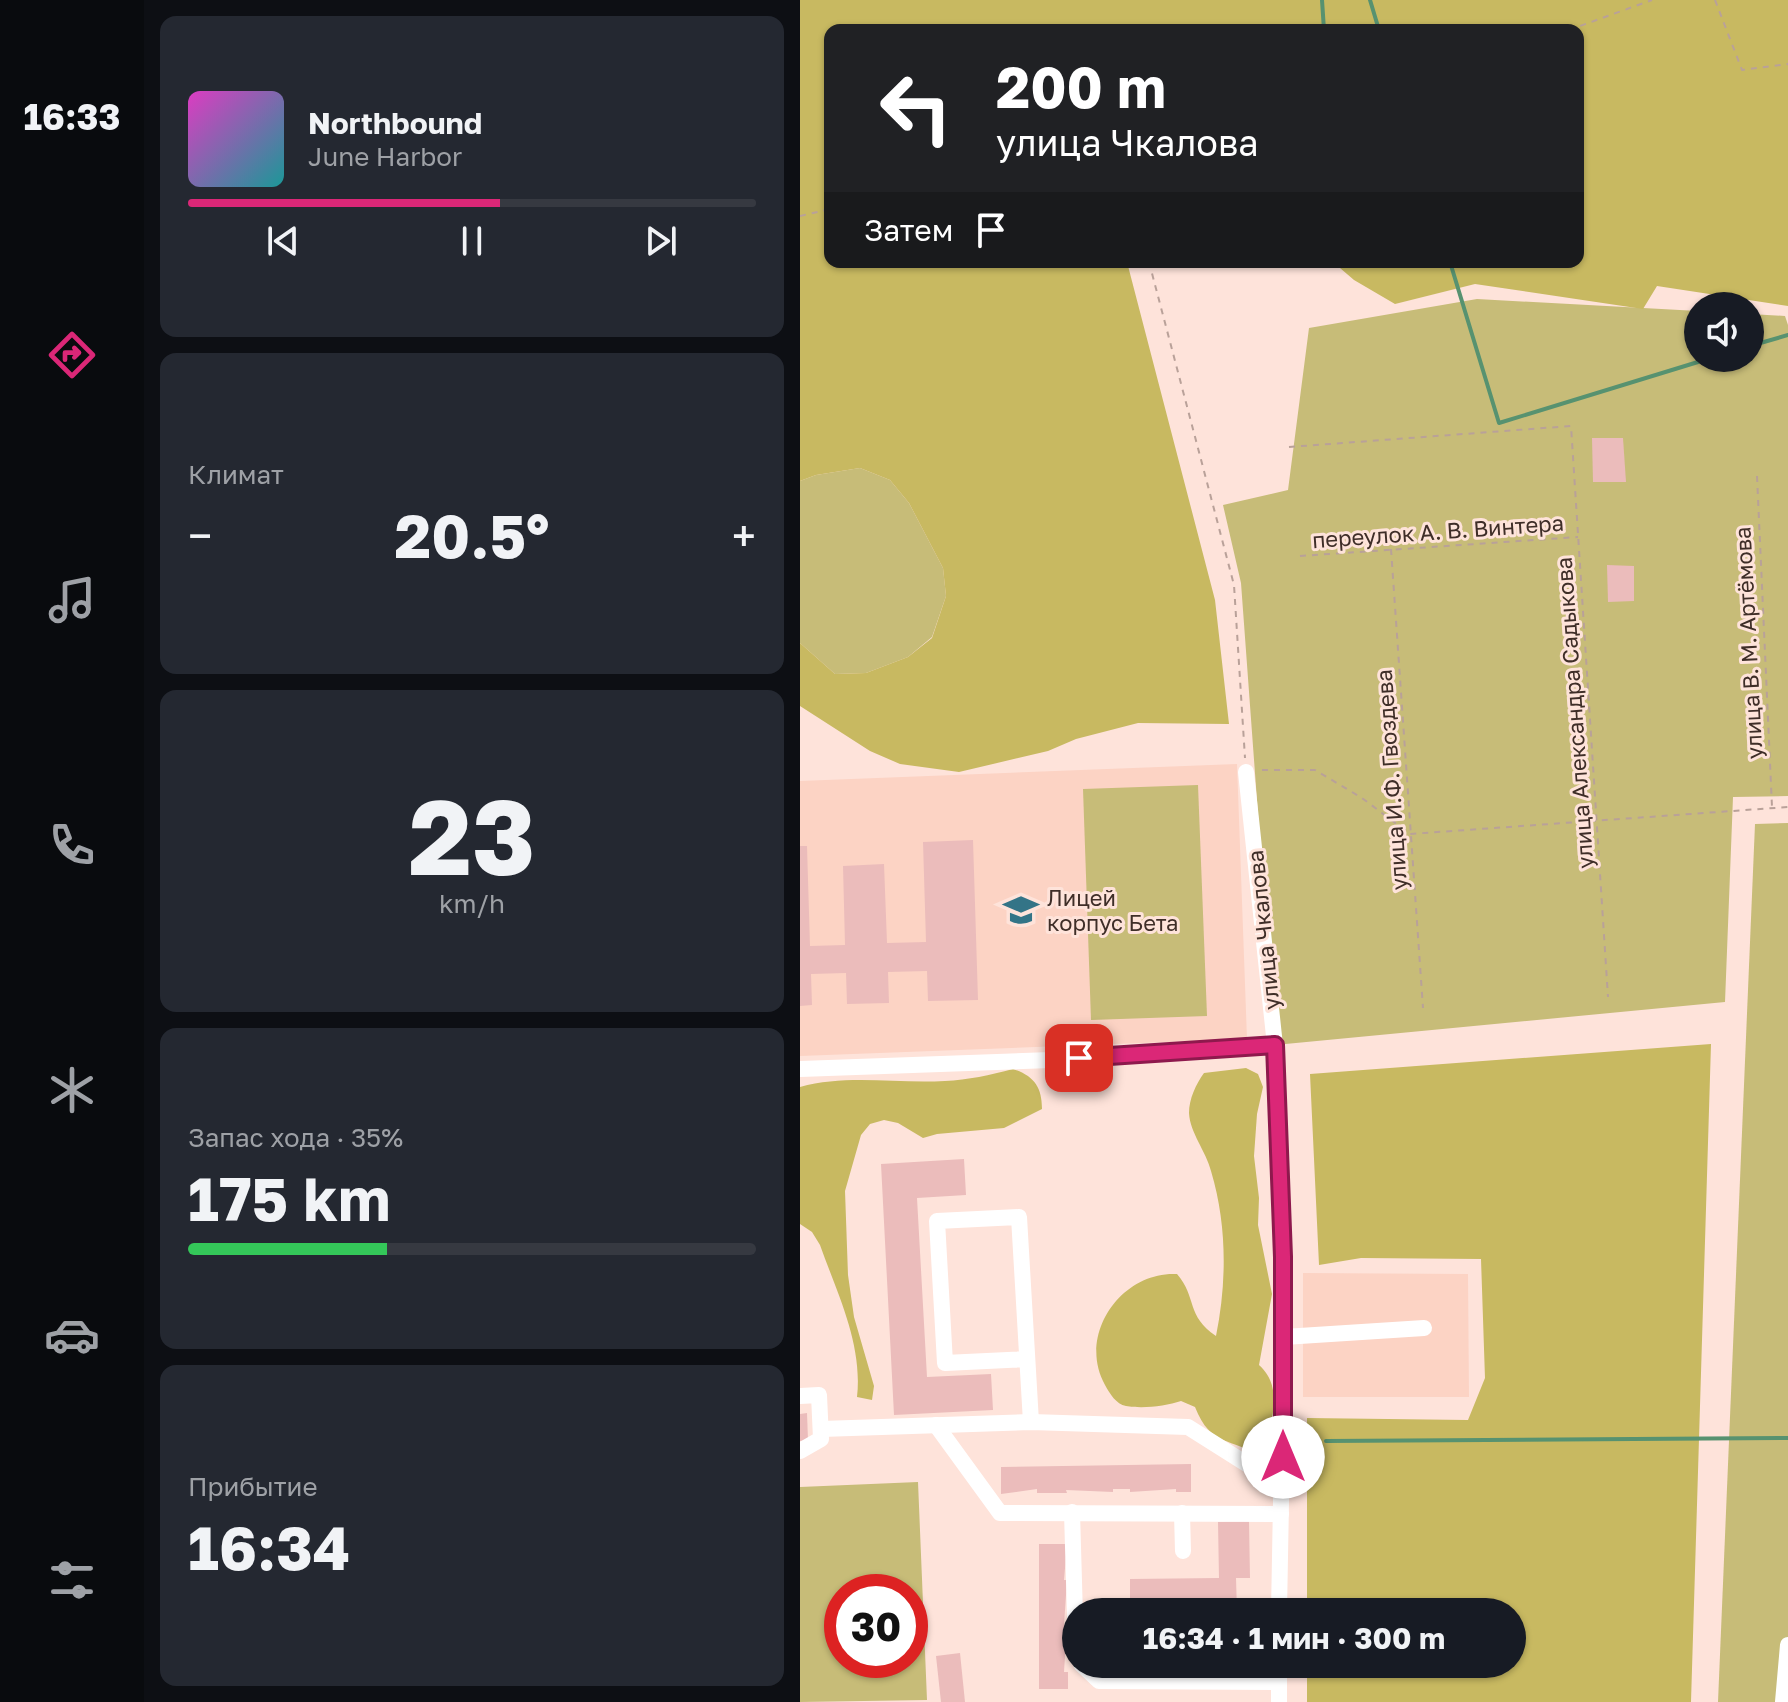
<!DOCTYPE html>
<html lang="ru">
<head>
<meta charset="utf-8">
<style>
  body { margin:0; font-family:"Golos Text",sans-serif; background:#242831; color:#f1f3f6; height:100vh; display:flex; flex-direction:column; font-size:30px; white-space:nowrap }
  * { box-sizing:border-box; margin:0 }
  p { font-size:26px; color:#9ea1a6 }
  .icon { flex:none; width:44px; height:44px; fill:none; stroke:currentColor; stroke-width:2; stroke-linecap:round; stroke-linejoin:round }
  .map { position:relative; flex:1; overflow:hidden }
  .sheet { display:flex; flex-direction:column; gap:16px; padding:16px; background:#0d0f14; width:656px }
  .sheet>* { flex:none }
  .banner { position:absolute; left:24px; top:24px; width:760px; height:244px; border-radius:16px; box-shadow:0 2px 6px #0004; background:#202124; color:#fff; overflow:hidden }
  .controls { position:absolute; left:884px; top:292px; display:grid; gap:16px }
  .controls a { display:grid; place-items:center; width:80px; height:80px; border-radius:50%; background:#171b24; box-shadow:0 2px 6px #0004; font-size:40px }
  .speed { position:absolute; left:24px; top:1574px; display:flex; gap:16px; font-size:40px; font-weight:700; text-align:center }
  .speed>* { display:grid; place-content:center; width:104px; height:104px; border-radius:50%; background:#171b24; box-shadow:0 2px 6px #0004; line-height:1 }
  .speed .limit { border:12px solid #d22; background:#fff; color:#111 }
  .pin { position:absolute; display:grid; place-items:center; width:68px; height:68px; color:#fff; margin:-34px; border-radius:16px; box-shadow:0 4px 12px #0006 }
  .me { position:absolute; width:88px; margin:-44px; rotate:0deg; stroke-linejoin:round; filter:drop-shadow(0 0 6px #0008) }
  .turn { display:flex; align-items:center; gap:28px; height:168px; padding:0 40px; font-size:36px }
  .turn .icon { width:104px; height:104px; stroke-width:2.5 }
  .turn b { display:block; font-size:56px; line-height:68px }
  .then { display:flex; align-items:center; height:76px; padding:0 40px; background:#0003; gap:16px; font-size:30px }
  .big { font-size:60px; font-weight:700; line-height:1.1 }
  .sheet .widget { flex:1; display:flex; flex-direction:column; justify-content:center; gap:12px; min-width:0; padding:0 28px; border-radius:16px; background:#242831 }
  .sheet .dial { align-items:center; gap:0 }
  .dial b { font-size:104px; line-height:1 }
  .song { display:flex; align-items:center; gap:24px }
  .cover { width:96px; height:96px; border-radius:12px; background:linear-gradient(135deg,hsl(310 70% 55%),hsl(180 70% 35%)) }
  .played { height:8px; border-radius:4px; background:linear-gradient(90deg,#db2777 55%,#363941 55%) }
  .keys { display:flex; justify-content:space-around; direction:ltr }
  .heat { display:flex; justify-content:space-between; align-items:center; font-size:44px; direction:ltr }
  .charge { height:12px; border-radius:6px; background:linear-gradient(90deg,#34c759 35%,#363941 0) }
  .trip { position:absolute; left:262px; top:1598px; width:464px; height:80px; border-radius:40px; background:#171b24; box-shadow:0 2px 6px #0004; font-weight:700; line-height:80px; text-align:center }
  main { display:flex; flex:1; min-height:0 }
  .tabs { display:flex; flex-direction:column; width:144px; justify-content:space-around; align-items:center; background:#090b0e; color:#9ea1a6 }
  .tabs .icon { width:56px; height:56px }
  .tabs .selected { color:#db2777 }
  .tabs b { font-size:36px; color:#f1f3f6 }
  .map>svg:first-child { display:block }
</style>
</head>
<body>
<main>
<nav class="tabs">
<b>16:33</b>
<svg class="icon selected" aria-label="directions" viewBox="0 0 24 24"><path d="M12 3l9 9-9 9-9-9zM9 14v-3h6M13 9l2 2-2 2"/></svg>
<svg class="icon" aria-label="music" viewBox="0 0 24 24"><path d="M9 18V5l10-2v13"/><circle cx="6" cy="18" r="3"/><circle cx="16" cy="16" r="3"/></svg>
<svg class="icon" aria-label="phone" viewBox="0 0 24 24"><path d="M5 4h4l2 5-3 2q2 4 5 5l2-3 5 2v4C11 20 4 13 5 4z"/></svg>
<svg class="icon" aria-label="climate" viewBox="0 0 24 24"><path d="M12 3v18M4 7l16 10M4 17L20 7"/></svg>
<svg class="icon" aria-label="car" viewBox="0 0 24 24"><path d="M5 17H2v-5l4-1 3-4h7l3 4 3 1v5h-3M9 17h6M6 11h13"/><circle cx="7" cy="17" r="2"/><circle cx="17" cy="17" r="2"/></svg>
<svg class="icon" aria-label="filters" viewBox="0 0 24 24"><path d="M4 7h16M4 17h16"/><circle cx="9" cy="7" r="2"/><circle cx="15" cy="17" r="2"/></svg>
</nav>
<section class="sheet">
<div class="widget">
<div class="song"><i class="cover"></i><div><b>Northbound</b><p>June Harbor</p></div></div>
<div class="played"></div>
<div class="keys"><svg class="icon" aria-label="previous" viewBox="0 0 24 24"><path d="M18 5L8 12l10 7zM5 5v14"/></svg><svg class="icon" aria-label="pause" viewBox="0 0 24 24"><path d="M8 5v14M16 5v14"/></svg><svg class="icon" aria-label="next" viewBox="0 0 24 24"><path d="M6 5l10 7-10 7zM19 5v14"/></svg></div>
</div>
<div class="widget"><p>Климат</p>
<div class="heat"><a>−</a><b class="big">20.5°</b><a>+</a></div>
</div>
<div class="widget dial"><b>23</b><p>km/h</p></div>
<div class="widget"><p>Запас хода · 35%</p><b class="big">175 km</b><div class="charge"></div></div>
<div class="widget"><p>Прибытие</p><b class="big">16:34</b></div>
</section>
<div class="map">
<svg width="988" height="1702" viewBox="0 0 988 1702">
  <rect width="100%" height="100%" fill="#fee3da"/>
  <g fill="#fcd3c4">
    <path d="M437 764 447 1039 0 1056V781Z"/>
    <path d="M503 1273 668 1274 669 1397H503Z"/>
  </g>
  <g fill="#c7bc78" fill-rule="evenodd">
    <path d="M677 299 898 311V358H950V314L985 316 988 325V796L933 797 925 1002 475 1045 441 583 423 505 488 490 509 328Z"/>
    <path d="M60 468 90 480 109 503 143 568 146 596 132 637 108 657 66 673 35 674 0 643V481L16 475Z"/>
    <path d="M398 785 407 1016 291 1020 283 789Z"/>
    <path d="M988 823V1702H918L955 824Z"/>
    <path d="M118 1482 127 1700 0 1702V1487ZM110 1592V1660H42V1592Z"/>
  </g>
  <g fill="#c8b961">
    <path d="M0 0H988V306L857 286 843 309 675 284 595 304 554 280 533 262H778V30H30V262H327L415 600 429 724 338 723 276 739 248 751 159 772 100 764 70 751 0 706V643L35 674 66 673 108 657 132 638 146 596 143 568 109 503 90 480 60 468 16 475 0 481Z"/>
    <path d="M911 1044 891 1702H507V1664H712V1612H507V1418L668 1420 685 1378 681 1259 561 1258 519 1265 510 1074Z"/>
    <path d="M446 1068 458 1074 463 1087 457 1114 454 1156 459 1198 458 1225 472 1294 459 1365C486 1389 470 1428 460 1457 432 1437 411 1448 395 1407L381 1401C366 1406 343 1409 326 1406 316 1404 310 1394 305 1385 277 1335 321 1271 377 1274 397 1297 386 1316 416 1336 427 1282 427 1224 411 1171 406 1151 390 1133 389 1113 389 1099 396 1084 404 1073Z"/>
    <path d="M213 1069C234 1076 242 1087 242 1109L204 1128 137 1134 123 1138 98 1123 84 1120 70 1124 61 1135 45 1191 48 1275 54 1317 74 1386 72 1400 57 1397C63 1344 37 1293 20 1245L12 1232 0 1224V1087C47 1074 97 1084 145 1081 168 1080 190 1075 213 1069Z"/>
  </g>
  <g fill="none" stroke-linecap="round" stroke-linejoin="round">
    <g stroke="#579270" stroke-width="4">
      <path d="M522 0 524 30"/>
      <path d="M570 0 579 30"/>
      <path d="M650 262 699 423 911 358"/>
      <path d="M950 346 988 335"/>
      <path d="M526 1441 988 1438"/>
    </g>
  </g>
  <g fill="#ebbcbb">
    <path d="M792 438H823L826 482H793Z"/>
    <path d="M807 565 834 566V601L808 602Z"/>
    <path d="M173 840 178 1000 128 1001 127 971 88 972 89 1003 47 1004 46 973 11 974 12 1005 0 1006V846H7L10 946 45 945 43 866 84 864 87 943 126 942 123 842Z"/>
    <path d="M164 1159 166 1195 117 1198 127 1377 191 1374 193 1410 94 1415 81 1164Z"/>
    <path d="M7 1413 8 1440 0 1441V1414Z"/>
    <path d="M391 1464V1492H376V1489L330 1492V1489H313V1492L266 1490 267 1493H237V1489L201 1494V1467Z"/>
    <path d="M449 1521 450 1578H436L437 1612H408L407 1605 330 1606V1579L419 1578 418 1522Z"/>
    <path d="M239 1544H267L264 1580H267L264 1625H267L264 1672H268V1689H239Z"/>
    <path d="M160 1653 165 1702H141L136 1656Z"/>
    <path d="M408 1664H438V1673L408 1674Z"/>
  </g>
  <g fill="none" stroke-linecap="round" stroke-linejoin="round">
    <g stroke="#b9a199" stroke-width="2" stroke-dasharray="6 6" stroke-linecap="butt">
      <path d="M915 0 942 70 988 64"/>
      <path d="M769 30 852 0"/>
      <path d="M0 216 30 209"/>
      <path d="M349 262 434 585 445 758"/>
      <path d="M489 447 771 426 808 997"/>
      <path d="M957 476 972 807"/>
      <path d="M591 549 623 1008"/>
      <path d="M500 556 778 537"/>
      <path d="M462 770H515L562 798 610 834 988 807"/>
    </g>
    <g stroke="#fff" stroke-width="16">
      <path d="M446 772 476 1055 484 1337 479 1612"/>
      <path d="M0 1069 251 1060 475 1045"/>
      <path d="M484 1337 624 1328"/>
      <path d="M226 1359 145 1363 137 1221 219 1217 231 1422"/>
      <path d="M0 1396 19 1395 21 1439 0 1451"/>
      <path d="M136 1425 200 1513 481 1514"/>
      <path d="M21 1429 231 1422 388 1427 483 1487"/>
      <path d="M272 1512 276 1651"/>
      <path d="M382 1513 383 1551"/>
      <path d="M281 1664 299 1681 478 1682"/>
      <path d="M479 1664V1702"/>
      <path d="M983 1702 988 1645"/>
    </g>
  </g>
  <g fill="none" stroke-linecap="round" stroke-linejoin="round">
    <g stroke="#8e194d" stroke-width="20">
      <path id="route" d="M279 1058 475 1045 483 1257V1457"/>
    </g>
    <use href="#route" stroke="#db2777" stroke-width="14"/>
  </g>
  <defs>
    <g id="school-bare" transform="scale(2.76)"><path d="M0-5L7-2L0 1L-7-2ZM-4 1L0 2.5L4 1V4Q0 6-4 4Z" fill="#337487" stroke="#fee3da" stroke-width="2.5" paint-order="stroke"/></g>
  </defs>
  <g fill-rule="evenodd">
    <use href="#school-bare" x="221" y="910"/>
  </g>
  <g text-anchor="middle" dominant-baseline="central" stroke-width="6" stroke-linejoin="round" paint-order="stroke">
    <g font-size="22" fill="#3f2e28" stroke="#fee3da">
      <text transform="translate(638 531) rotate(-4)">переулок А. В. Винтера</text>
      <text transform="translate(948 643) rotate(-93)">улица В. М. Артёмова</text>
      <text transform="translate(774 713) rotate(-94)">улица Александра Садыкова</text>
      <text transform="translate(591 780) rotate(-94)">улица И.Ф. Гвоздева</text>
      <text transform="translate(463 930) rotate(-96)">улица Чкалова</text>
    </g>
    <g font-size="22" fill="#3f2e28" stroke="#fee3da" text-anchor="start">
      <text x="247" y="897">Лицей<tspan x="247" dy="25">корпус Бета</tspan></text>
    </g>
  </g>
</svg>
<div class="controls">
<a><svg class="icon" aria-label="sound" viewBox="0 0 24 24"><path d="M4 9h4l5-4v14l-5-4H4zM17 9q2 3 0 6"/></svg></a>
</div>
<div class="speed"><div class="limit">30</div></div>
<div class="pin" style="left:279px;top:1058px;background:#d93025"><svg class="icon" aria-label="arrive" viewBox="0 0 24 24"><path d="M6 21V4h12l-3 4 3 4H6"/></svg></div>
<svg class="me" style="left:483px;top:1457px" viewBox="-20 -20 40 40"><circle r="19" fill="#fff"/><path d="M0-13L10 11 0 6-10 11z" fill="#db2777"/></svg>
<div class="trip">16:34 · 1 мин · 300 m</div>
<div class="banner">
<div class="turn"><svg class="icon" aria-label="left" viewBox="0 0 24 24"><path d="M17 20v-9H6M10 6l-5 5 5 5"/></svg><div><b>200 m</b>улица Чкалова</div></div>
<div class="then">Затем<svg class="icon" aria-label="arrive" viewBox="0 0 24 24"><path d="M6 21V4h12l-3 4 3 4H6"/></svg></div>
</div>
</div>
</main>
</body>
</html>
